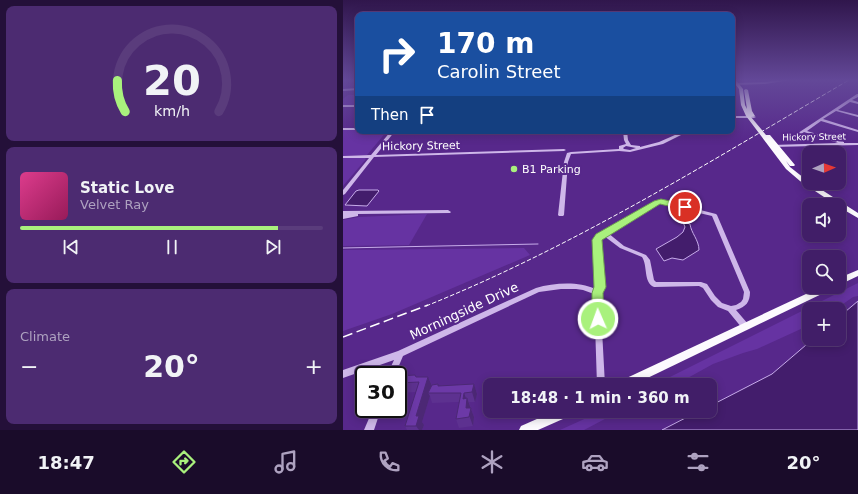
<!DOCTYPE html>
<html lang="en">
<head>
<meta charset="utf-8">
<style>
  body { margin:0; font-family:"DejaVu Sans",sans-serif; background:#4c2b71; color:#f1f3f6; height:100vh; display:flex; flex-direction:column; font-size:15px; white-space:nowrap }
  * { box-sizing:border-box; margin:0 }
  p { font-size:13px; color:#aea2c0 }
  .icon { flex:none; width:22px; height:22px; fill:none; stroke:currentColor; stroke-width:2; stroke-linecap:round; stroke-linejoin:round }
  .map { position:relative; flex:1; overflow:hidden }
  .details { display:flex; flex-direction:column; gap:6px; padding:6px; background:#241039; width:343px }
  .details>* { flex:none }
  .top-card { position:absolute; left:12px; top:12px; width:380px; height:122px; border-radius:8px; box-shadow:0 2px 10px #0003,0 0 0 1px #5a3c7c; background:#1a4fa0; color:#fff; overflow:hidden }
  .needle { width:26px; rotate:88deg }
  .buttons { position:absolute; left:459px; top:146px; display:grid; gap:8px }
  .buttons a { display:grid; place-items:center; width:44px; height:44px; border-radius:8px; background:#411e68; box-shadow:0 2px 10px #0003,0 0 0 1px #5a3c7c; font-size:20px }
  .speed { position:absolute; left:12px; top:366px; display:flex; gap:8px; font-size:20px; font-weight:700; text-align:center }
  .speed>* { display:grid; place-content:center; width:52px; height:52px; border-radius:50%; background:#411e68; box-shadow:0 2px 10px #0003,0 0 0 1px #5a3c7c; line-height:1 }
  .speed .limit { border:2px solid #111; border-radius:6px; background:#fff; color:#111 }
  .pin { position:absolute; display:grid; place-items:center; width:34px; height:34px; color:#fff; margin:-17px; border:2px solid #fff; border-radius:50%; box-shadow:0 1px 4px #0007 }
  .me { position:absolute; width:44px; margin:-22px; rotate:358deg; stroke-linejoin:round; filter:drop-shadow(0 0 3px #0008) }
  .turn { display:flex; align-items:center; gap:14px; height:84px; padding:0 16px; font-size:18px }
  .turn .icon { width:52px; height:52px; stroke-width:2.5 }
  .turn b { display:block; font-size:28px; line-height:34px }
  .then { display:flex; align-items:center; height:38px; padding:0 16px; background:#0003; gap:8px; font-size:15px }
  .big { font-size:30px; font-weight:700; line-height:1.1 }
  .details .card { flex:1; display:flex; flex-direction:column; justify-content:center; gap:6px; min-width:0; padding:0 14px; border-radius:8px; background:#4c2b71 }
  .details .dial { align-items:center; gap:0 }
  .dial svg { height:104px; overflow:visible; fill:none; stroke:#5a3c7c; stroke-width:7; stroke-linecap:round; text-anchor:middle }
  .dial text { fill:#f1f3f6; stroke:none }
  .song { display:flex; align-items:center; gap:12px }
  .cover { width:48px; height:48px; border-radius:6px; background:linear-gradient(135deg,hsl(330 70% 55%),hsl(330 70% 35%)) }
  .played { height:4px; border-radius:2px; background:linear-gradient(90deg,#a9f17d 85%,#5a3c7c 85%) }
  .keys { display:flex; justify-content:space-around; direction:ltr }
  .heat { display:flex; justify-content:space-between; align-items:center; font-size:22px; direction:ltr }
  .trip { position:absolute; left:140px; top:378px; width:234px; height:40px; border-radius:8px; background:#411e68; box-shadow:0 2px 10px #0003,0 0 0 1px #5a3c7c; font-weight:700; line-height:40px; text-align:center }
  .menu { display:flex; height:64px; justify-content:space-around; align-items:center; background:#1a0c2a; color:#aea2c0 }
  .menu .icon { width:28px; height:28px }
  .menu .selected { color:#a9f17d }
  .menu b { font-size:18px; color:#f1f3f6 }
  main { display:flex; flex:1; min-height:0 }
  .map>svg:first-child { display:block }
</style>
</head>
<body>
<main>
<section class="details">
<div class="card dial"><svg viewBox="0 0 100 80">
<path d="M14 69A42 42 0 1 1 86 69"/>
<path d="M14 69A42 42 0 0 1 8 45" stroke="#a9f17d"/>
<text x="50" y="56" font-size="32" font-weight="700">20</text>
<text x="50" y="72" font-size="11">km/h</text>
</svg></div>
<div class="card">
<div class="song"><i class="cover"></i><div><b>Static Love</b><p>Velvet Ray</p></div></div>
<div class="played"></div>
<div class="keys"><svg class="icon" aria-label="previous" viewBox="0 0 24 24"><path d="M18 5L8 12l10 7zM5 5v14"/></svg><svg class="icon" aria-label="pause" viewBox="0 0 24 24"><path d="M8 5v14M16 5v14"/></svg><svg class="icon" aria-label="next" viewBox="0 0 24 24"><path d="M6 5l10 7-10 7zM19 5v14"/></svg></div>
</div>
<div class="card"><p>Climate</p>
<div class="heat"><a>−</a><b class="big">20°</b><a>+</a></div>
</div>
</section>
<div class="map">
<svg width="515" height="430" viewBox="0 0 515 430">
  <rect width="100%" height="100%" fill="#57288b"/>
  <g fill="#6633a2">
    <path d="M5 95H15V105L0 106V99Z"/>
    <path d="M0 130H15V131H44L24 155 0 156Z"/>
    <path d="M0 158 21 157 23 159 0 186Z"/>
    <path d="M84 214 66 245 0 246V220L16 217Z"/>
    <path d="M181 248 187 255 49 314 0 331V250Z"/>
    <path d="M515 283V296L510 297 493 309H466V316L461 318 458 324 460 328 414 349 400 353 370 364 332 385H311Z"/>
    <path d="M259 411H277L241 430H217Z"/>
  </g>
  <g fill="#431d6c" stroke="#c7acea">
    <path d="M16 190H35L36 191 24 206 2 205 13 191Z"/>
    <path d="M340 222 347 224C348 233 356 240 356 250L340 260 329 258 321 261 313 249 334 237 340 232 342 227Z"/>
    <path d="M515 301V430H319L356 411H367V406L429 374 470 339H496V317Z"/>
  </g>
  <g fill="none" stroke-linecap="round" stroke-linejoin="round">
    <path stroke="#c7acea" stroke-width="1" d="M0 248 195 244"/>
    <g fill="#ceb7e9" fill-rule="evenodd">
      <path d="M435 80H447L422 84 389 85V83L422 82Z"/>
      <path d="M15 88V90L0 91V89Z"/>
      <path d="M514 94H515V97L509 100 515 102V104L507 102 495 110 515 115V117L493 111 480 119 515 130V132L478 121 464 131 501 142V143H515V145L429 147 427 146 429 145 495 143 461 132 446 142H444L443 141Z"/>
      <rect x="0" y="105" width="15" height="2"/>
      <path d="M389 116H411L413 117 411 118H389Z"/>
      <rect x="0" y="128" width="15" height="2"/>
      <path d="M48 131H52L33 155 221 149 223 150 221 151 31 157 2 194 0 195V190L26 158H0V156L28 155Z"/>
      <path d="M280 131H284L285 140 288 145 297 146V147L316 142 341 131H346L320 144 287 152 276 151 228 154 225 162 221 215 220 216H216L215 215 221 162 224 153 228 152 276 149V146L283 144 281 140ZM283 146 293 148 287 150 281 149 280 148Z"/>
      <path d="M318 200 373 214 374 215 407 292C407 302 403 307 393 310L405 324 406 326 405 328 402 329 399 328 385 311 375 307 368 300 360 288 356 286 311 287C300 282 305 266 299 257L277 248 261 236 257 240 260 287 257 293 262 385H254L251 294 240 290 233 289H218L196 292 60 356 52 375H44L51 360 0 378V370L55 351 193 288C211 283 235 281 252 289L254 287 251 240 257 233 312 202ZM316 204H318L369 216 401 292 400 299 398 302 393 305 388 306 379 303 372 296 364 284 358 282H313L311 280 307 260 303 255 281 246 265 233Z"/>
      <path d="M105 210 108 212 107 213 15 214V216L0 219V215H5H0V211Z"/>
      <path d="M30 409H38L31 430H21Z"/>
    </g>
    <g fill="#fcfafe" fill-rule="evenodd">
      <path d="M389 80H393L400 89 402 105 404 109 401 90 403 89 405 90 409 111 412 116 408 117 423 135H427L452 165 451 166H447L443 161 447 167 466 182V183H468L515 213V218L496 207V205H493L457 181 443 169 403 116 398 105 396 89Z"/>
      <path d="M515 270V276L496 285V278Z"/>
      <path d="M478 287H490L489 289 290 385H274L275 382Z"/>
      <path d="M212 411H231L229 415 195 430H176L178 426Z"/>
    </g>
    <path stroke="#fff" stroke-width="1" stroke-dasharray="4.5 2" stroke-linecap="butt" d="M83 306C232 246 368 161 506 80"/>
    <path stroke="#fff" stroke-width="1.5" stroke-dasharray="10 4.5" stroke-linecap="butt" d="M0 337 85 305"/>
  </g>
  <path fill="#5d3190" d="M55 376 73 377H85L89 385 96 386 131 384 134 394 132 402H126L131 417 130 426 116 428 113 419 116 402 89 403 87 396 79 422 81 425 79 430H64L62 426 73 392 55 393Z"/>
  <g fill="#4c2875">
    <path d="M85 377 89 386 85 393 87 396 79 422 81 425 79 430H76L73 426V416Z"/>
    <path d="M131 384 134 394 132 402 129 392Z"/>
    <path d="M121 393 124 401V398L131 417 130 426 120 399Z"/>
  </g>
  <g fill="#6c39a7" stroke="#4c2875">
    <path d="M72 375 73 377H85L73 416H76L73 426H62L76 382 55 383V376Z"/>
    <path d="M95 384V386L131 384 129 392 121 393 120 399 124 398 123 408H128L126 417 113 419 118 393H85L89 385Z"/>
  </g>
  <linearGradient id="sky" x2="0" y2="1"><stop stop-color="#30164c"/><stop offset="0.57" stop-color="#634898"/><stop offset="1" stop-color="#634898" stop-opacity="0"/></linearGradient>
  <rect width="515" height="141" fill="url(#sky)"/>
  <path fill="#a9f17d" stroke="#6e9d51" d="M318 199 345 205 347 207 342 210 317 204 259 240 263 287 260 293 261 319 259 323 255 324 251 323 249 319V293L251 287 249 240 253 234 311 201Z"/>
  <circle fill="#a9f17d" stroke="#57288b" stroke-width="1.5" cx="171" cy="169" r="4"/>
  <g text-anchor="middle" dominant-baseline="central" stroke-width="4" stroke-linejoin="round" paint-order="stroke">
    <g font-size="9" fill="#fff" stroke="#57288b">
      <text transform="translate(471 137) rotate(-1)">Hickory Street</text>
    </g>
    <g font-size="11" fill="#fff" stroke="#57288b">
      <text transform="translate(78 146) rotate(-1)">Hickory Street</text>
    </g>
    <g font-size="11" fill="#fff" stroke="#57288b" text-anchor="start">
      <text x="179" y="169">B1 Parking</text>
    </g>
    <g font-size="13" fill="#fff" stroke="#57288b">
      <text transform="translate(121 311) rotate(-25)">Morningside Drive</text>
    </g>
  </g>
</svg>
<div class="buttons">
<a><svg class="needle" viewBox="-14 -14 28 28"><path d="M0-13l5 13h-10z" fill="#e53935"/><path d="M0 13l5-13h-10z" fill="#aea2c0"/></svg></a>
<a><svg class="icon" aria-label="sound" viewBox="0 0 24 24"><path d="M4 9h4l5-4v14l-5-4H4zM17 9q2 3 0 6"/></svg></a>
<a><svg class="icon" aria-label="search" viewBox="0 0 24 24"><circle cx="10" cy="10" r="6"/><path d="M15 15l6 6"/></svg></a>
<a>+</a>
</div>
<div class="speed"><div class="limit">30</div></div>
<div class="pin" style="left:342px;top:207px;background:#d93025"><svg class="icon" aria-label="arrive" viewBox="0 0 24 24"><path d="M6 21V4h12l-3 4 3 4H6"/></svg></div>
<svg class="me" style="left:255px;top:319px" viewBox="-20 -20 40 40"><circle r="17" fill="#a9f17d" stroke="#fff" stroke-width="3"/><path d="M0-11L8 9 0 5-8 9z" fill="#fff"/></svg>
<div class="trip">18:48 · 1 min · 360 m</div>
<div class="top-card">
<div class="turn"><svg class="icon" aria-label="right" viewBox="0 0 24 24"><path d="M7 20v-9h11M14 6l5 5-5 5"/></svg><div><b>170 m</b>Carolin Street</div></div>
<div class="then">Then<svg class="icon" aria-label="arrive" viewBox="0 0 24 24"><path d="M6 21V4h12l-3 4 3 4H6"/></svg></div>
</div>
</div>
</main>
<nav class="menu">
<b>18:47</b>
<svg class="icon selected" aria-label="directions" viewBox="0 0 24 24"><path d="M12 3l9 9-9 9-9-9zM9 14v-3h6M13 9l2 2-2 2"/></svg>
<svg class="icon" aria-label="music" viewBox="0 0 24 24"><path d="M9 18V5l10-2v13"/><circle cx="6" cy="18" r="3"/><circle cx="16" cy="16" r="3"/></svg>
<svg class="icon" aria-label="phone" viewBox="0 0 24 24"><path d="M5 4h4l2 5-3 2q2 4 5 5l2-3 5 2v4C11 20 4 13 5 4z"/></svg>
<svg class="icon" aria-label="climate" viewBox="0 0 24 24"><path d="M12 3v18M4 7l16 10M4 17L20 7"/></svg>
<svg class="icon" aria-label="car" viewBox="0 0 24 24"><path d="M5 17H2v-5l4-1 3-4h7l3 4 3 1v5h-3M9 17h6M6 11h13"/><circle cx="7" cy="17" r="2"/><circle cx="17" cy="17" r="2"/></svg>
<svg class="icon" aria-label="filters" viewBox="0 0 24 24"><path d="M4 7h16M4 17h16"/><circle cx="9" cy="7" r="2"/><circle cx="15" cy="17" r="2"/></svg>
<b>20°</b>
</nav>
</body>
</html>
